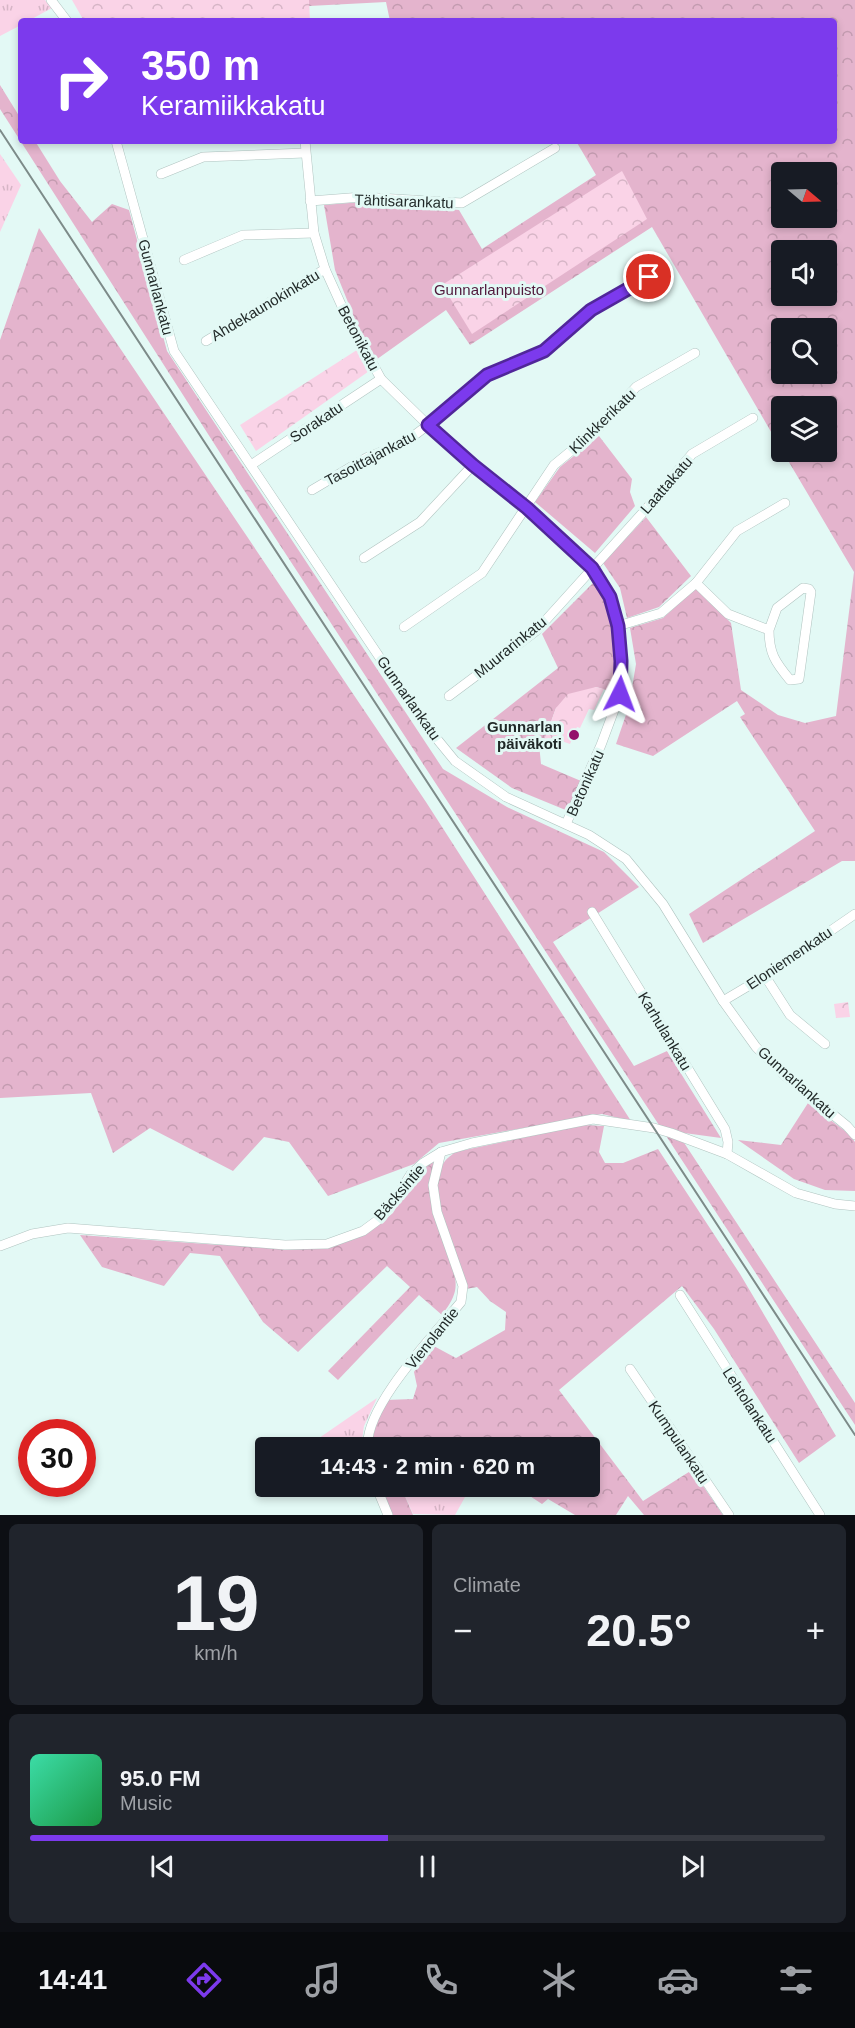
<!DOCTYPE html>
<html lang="en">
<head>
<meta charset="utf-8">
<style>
  body { margin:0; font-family:Helvetica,sans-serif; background:#20242c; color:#f1f3f6; height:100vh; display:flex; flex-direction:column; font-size:22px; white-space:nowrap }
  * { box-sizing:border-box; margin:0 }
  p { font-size:20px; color:#9ea1a6 }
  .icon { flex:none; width:33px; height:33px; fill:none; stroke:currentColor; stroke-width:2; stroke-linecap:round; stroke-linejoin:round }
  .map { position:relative; height:1515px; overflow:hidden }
  .sheet { display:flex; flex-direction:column; gap:9px; padding:9px; background:#0d0f14; flex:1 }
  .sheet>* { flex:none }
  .banner { position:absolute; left:18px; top:18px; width:819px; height:126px; border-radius:6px; box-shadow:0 3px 9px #0003; background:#7c3aed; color:#fff; overflow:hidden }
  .needle { width:39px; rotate:109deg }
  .controls { position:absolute; left:771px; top:162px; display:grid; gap:12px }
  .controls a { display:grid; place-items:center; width:66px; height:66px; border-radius:6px; background:#171b24; box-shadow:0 3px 9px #0003; font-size:30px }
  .speed { position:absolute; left:18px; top:1419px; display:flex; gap:12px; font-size:30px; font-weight:700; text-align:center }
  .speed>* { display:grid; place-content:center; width:78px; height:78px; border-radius:50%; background:#171b24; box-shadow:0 3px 9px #0003; line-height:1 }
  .speed .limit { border:9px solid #d22; background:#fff; color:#111 }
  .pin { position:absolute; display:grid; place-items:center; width:51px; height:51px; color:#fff; margin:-26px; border:3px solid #fff; border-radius:50%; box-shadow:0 2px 6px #0007 }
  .me { position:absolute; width:66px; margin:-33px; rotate:3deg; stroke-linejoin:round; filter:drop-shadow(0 0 4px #0008) }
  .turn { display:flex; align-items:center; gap:21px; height:126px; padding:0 24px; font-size:27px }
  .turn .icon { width:78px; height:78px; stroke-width:2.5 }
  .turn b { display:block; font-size:42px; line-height:51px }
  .big { font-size:45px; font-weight:600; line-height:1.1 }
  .sheet .tile { flex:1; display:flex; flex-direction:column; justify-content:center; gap:9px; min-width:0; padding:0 21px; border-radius:9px; background:#20242c }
  .sheet .dial { align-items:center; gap:0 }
  .dial b { font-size:78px; line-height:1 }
  .song { display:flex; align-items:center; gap:18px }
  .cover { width:72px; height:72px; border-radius:9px; background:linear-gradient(135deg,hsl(160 70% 55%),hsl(140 70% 35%)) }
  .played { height:6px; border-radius:3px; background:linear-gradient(90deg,#7c3aed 45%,#363941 45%) }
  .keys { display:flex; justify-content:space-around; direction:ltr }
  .heat { display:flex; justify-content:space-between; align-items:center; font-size:33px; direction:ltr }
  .sheet .tiles { flex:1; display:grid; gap:9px; grid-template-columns:1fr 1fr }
  .tile:last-child { grid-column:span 2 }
  .trip { position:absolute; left:255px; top:1437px; width:345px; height:60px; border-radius:6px; background:#171b24; box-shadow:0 3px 9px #0003; font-weight:600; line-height:60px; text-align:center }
  .dock { display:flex; height:96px; justify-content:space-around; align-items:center; background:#090b0e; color:#9ea1a6 }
  .dock .icon { width:42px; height:42px }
  .dock .current { color:#7c3aed }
  .dock b { font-size:27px; color:#f1f3f6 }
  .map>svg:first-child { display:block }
</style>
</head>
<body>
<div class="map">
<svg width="855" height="1515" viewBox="0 0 855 1515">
  <defs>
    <pattern id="grass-tufts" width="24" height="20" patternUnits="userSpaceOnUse" patternTransform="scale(1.5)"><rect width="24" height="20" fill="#fad3e7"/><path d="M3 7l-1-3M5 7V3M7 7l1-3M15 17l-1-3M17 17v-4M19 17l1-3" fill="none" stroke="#d6b5c6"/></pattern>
    <pattern id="forest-crowns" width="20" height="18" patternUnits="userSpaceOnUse" patternTransform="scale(1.5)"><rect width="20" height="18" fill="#e4b4cd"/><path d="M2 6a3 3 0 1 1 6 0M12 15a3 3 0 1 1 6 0" fill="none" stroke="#c39bb0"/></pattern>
    <pattern id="park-crowns" width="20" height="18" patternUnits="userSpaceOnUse" patternTransform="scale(1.5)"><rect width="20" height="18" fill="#fad3e7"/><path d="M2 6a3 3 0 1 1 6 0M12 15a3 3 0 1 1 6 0" fill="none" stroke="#d6b5c6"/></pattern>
  </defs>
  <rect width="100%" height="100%" fill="#e3f9f5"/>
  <g fill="url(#grass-tufts)">
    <path d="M0 0H45L52 8 28 21H21V25L0 36Z"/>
    <path d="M0 154 21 185 0 232Z"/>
    <path d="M377 1398 364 1426 361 1447H306Z"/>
    <path d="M468 1486 469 1490 455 1515 413 1514 401 1487Z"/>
  </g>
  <g fill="url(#forest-crowns)" fill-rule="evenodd">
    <path d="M309 0H855V861H842L703 943 689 914 815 831 740 717 745 714 737 701 653 756 616 744 629 706 636 664 630 628 663 618 696 588 731 623 741 690 778 715 805 723 836 716 854 572 783 452H826V406H782L781 449 652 227 470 345 446 310 366 367 358 327 335 270 324 205 362 202 459 210 482 249 596 175 576 141H834V21H390L386 2 309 6ZM782 172H826V218H782ZM782 250H826V296H782ZM782 328H826V374H782Z"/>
    <path d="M0 85 21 119V141H35L60 181 92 222 112 204 129 210 167 351 443 769 507 807 604 852 639 887 553 942 634 1066 667 1051 721 1138 677 1132 855 1403V1425L240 484 0 109Z"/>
    <path d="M39 228 426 802 631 1121 602 1114 439 1143 414 1164 328 1196 289 1142 264 1137 233 1171 150 1128 113 1153 91 1093 0 1098V340Z"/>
    <path d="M599 436 632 479 630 492 635 506 595 553 535 502 560 467Z"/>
    <path d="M646 517 691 576 659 607 627 618 620 588 603 563Z"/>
    <path d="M595 581 613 621 618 655 616 693 596 687 556 708 544 741 539 744 541 764 581 781 568 811 512 788 456 748 558 668 542 634Z"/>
    <path d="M808 1103 849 1134 855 1142V1191L825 1190 794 1179 738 1140 781 1145Z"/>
    <path d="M583 1125 604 1126 599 1152 605 1163H623L658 1149 740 1274 836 1436 799 1463 714 1329 682 1286 559 1390 643 1501 692 1470 723 1515H644L628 1496 616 1515H575L548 1499 542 1504 516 1487 590 1486V1448H441L435 1445 418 1448H371L376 1419 386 1400 413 1399 417 1386 414 1372 430 1344 456 1358 505 1330 506 1312 490 1301 477 1287 466 1289C456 1261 424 1187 445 1161 447 1158 452 1155 455 1152Z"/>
    <path d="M433 1161 435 1165C433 1177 430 1191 432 1202 435 1228 460 1268 455 1291 453 1300 447 1308 442 1315L419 1295 338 1380 328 1371 410 1287 387 1266 298 1352 263 1322 220 1256 190 1253 164 1286 102 1267 80 1235 220 1245 329 1247 371 1231 393 1213 410 1182Z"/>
    <path d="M381 1487H401L413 1515H392Z"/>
  </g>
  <g fill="url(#park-crowns)">
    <path d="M72 0H309L310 21H84Z"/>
    <path d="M622 171 647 219 472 334 442 285Z"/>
    <path d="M360 348 372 369 256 451 240 425Z"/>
    <path d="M596 687 604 689 594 710 589 709 580 728 577 727 570 744 556 739 554 744 544 741 556 708 568 694Z"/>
    <path d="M848 1002 850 1017 836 1018 834 1004Z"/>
  </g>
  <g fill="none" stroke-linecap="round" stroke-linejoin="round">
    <g stroke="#b0c4c0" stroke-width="10">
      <g id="minor">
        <path d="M51 0 67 21"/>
        <path d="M116 141 174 351 423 722 455 761 506 797 589 835 626 859 663 904 723 1001 756 1047 783 1074 847 1126 855 1135"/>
        <path d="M305 141 314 233 325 269 344 311 381 379 428 425 473 465 527 508 592 568 610 597 618 626 621 661 620 694 601 745 566 824"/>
        <path d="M161 174 203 157 305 153"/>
        <path d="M310 201 362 197 462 203 555 148"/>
        <path d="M184 260 243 235 314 233"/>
        <path d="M206 341 325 269"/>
        <path d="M251 465 381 379"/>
        <path d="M312 490 366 458 404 443 436 419 487 375 544 351 591 310 649 277"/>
        <path d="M364 558 420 522 473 465"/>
        <path d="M696 583 728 614 769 630 777 608 803 588 809 589 811 592 799 679 790 680C775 662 769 653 769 630"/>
        <path d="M618 626 661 613 696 583 737 531 785 503"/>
        <path d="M404 627 482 573 554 465 599 428 636 387 695 353"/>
        <path d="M449 696 536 631 647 508 692 454 753 418"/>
        <path d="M592 912 725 1129 728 1142 727 1154"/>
        <path d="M765 976 790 1015 825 1044"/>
        <path d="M723 1001 765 976 855 914"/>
        <path d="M0 1246 32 1234 68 1228 285 1245 327 1244 363 1231 378 1220 392 1204 411 1174 423 1163 441 1152 472 1143 593 1119 654 1128 671 1133 727 1154 796 1193 835 1204 855 1206"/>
        <path d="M680 1295 820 1515"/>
        <path d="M630 1369 729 1515"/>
        <path d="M368 1448C363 1408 435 1334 461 1302L463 1286 437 1212 433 1185 441 1152"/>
        <path d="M376 1486 388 1515"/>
      </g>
    </g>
    <use href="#minor" stroke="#fff" stroke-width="9"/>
    <path stroke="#7d8b89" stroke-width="2" d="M0 130 855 1435"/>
  </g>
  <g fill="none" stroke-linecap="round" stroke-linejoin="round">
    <g stroke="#51269a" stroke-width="15">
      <path id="route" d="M620 694 621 661 618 626 610 597 592 568 527 508 473 465 428 425 487 375 544 351 591 310 649 277"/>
    </g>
    <use href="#route" stroke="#7c3aed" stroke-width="10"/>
  </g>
  <circle fill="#94116b" stroke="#e3f9f5" stroke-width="2" cx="574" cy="735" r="6"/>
  <g text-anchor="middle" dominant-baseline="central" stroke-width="6" stroke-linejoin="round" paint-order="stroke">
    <g font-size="15" fill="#1f2726" stroke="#e3f9f5">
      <text transform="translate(404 201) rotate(2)">Tähtisarankatu</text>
      <text transform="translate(156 287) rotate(75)">Gunnarlankatu</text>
      <text transform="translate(265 305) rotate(-31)">Ahdekaunokinkatu</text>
      <text transform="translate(359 338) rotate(62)">Betonikatu</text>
      <text transform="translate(602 421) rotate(-44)">Klinkkerikatu</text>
      <text transform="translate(316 422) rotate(-34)">Sorakatu</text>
      <text transform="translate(370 458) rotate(-28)">Tasoittajankatu</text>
      <text transform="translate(666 485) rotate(-49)">Laattakatu</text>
      <text transform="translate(510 647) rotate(-39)">Muurarinkatu</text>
      <text transform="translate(409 698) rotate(55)">Gunnarlankatu</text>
      <text transform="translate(585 783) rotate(-66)">Betonikatu</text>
      <text transform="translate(789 958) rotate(-34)">Eloniemenkatu</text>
      <text transform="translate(665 1031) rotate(59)">Karhulankatu</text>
      <text transform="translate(797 1082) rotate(42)">Gunnarlankatu</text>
      <text transform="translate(399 1192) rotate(-49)">Bäcksintie</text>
      <text transform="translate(432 1338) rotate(-51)">Vienolantie</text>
      <text transform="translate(750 1405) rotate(57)">Lehtolankatu</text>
      <text transform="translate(679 1442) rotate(56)">Kumpulankatu</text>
    </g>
    <g font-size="15" fill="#51193c" stroke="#e3f9f5">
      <text x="489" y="289">Gunnarlanpuisto</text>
    </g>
    <g font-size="15" font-weight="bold" fill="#1f2726" stroke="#e3f9f5" text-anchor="end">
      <text x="562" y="726">Gunnarlan<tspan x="562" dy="17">päiväkoti</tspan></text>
    </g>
  </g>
</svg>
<div class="controls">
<a><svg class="needle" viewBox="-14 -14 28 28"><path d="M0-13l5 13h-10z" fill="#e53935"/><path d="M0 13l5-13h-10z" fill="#9ea1a6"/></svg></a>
<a><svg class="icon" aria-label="sound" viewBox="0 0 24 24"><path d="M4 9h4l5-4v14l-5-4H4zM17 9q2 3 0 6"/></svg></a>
<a><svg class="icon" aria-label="search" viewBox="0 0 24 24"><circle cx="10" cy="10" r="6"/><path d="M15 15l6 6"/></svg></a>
<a><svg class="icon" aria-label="layers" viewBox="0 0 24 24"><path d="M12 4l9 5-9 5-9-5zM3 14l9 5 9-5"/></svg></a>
</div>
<div class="speed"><div class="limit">30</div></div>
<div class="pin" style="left:649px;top:277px;background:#d93025"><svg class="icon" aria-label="arrive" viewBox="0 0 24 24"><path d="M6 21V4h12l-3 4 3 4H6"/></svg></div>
<svg class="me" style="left:620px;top:694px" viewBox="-20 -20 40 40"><path d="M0-17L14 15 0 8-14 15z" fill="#7c3aed" stroke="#fff" stroke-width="4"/></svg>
<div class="trip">14:43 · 2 min · 620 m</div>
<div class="banner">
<div class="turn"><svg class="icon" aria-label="right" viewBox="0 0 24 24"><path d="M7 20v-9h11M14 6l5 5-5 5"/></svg><div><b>350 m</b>Keramiikkakatu</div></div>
</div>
</div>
<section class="sheet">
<div class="tiles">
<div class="tile dial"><b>19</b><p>km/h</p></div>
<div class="tile"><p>Climate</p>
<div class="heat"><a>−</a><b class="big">20.5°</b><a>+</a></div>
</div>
<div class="tile">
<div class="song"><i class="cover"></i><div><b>95.0 FM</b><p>Music</p></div></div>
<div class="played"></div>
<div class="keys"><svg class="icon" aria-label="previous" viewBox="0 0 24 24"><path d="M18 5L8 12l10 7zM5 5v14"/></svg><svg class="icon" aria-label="pause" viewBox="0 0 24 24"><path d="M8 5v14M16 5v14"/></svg><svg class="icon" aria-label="next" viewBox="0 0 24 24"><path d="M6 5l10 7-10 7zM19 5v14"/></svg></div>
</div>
</div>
</section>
<nav class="dock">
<b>14:41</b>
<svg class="icon current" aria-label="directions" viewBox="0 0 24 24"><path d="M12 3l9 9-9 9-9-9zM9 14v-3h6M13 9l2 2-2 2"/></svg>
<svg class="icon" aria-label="music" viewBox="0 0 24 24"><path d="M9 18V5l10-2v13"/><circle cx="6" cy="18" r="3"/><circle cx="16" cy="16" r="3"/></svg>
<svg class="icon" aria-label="phone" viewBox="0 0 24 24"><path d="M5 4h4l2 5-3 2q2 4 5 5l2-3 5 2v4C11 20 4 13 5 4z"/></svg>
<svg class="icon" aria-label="climate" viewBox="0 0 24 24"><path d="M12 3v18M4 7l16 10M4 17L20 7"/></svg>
<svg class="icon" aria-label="car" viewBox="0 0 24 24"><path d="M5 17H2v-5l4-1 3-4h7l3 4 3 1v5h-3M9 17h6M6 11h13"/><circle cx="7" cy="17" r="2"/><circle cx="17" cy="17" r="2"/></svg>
<svg class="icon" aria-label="filters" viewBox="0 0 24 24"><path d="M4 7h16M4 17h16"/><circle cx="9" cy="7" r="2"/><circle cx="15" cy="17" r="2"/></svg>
</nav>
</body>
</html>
